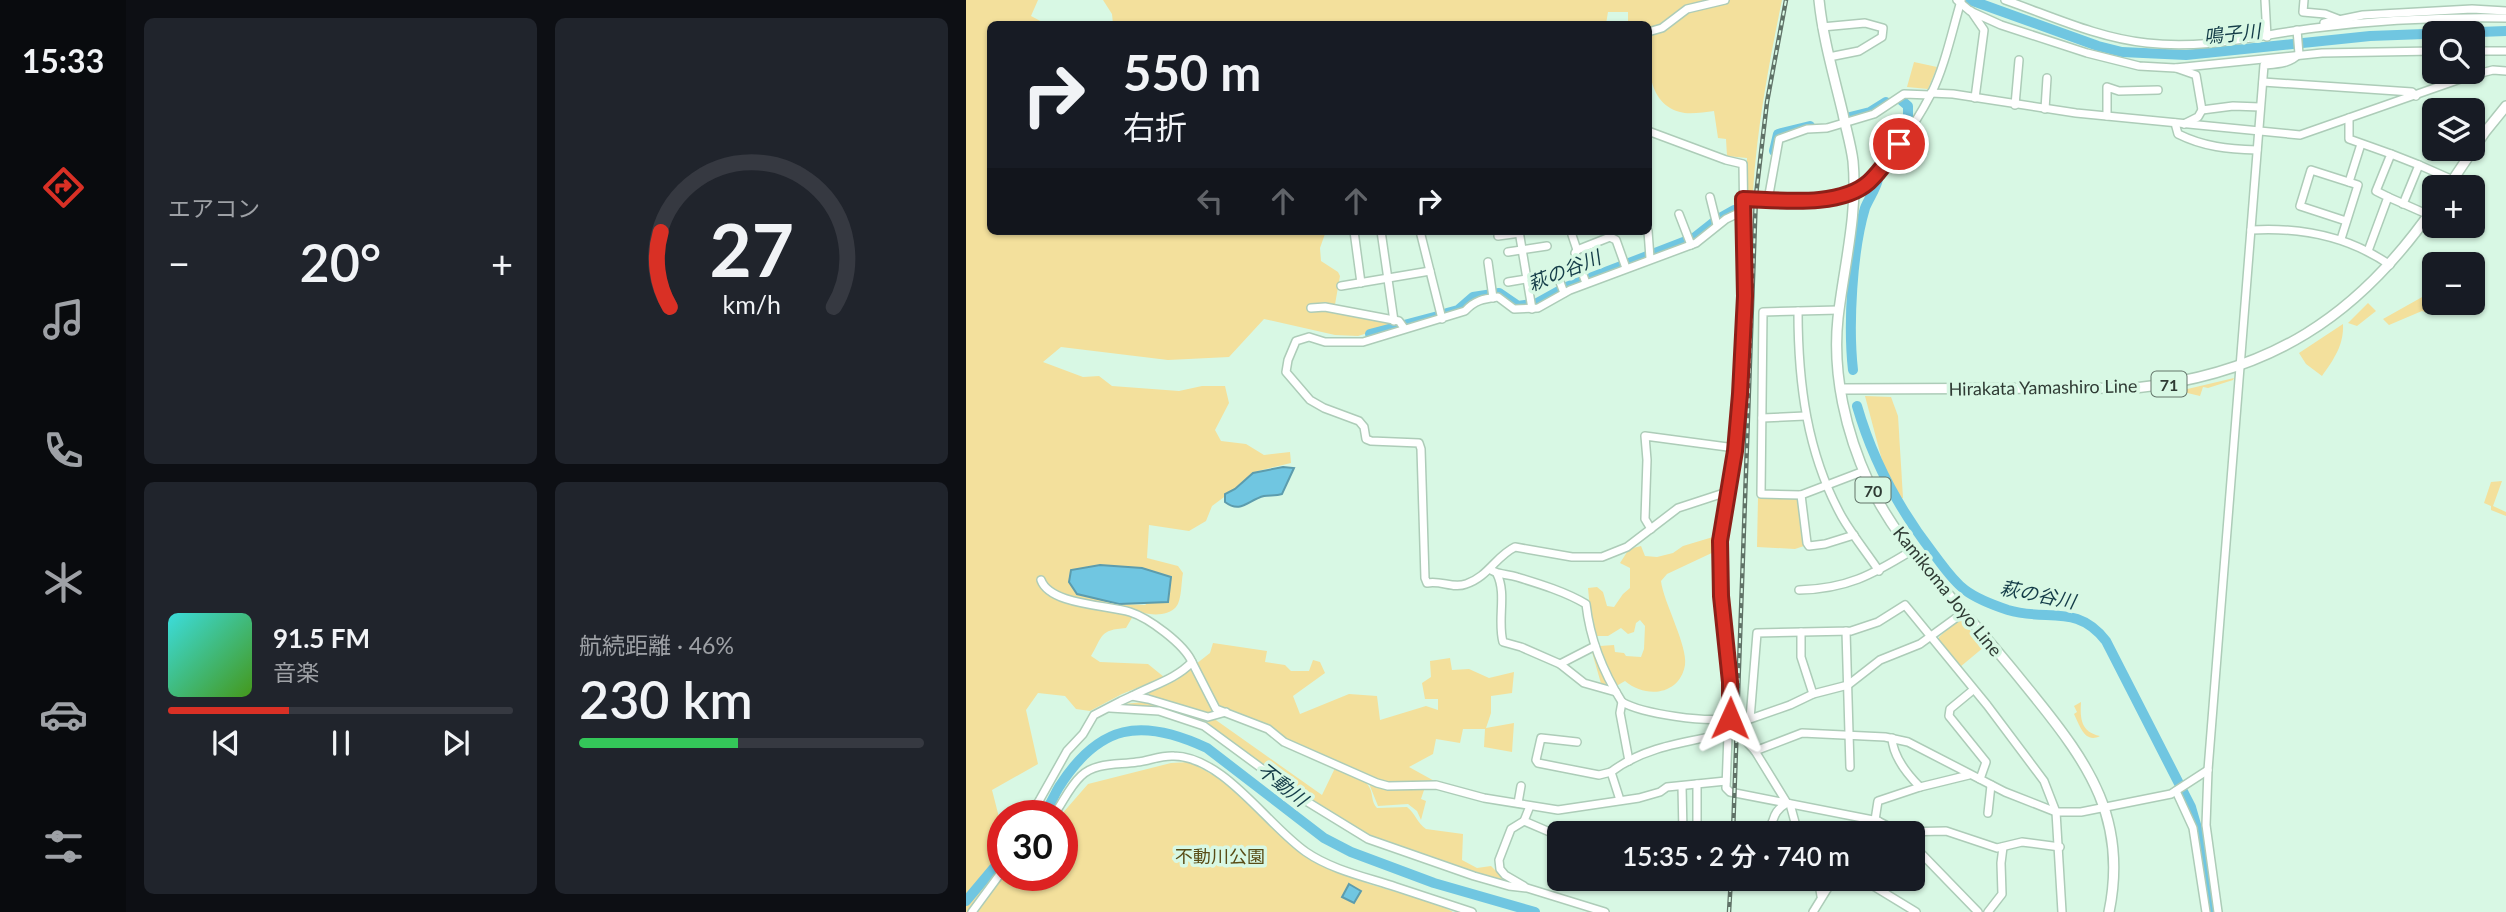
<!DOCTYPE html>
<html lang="ja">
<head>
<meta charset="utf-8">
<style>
  body { margin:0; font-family:Lato,"Noto Sans JP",sans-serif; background:#20242c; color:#f1f3f6; height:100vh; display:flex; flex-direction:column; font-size:26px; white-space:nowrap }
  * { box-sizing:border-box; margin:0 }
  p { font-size:23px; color:#9ea1a6 }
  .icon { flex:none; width:38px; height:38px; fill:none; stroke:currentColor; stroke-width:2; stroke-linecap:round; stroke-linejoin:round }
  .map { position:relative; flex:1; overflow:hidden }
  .panel { display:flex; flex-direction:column; gap:18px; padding:18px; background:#0d0f14; width:840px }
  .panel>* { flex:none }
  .top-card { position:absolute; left:21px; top:21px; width:665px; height:214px; border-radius:10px; box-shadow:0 2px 5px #0004; background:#171b24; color:#f1f3f6; overflow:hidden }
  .fabs { position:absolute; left:1456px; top:21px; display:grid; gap:14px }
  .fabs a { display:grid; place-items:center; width:63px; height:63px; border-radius:10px; background:#171b24; box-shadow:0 2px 5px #0004; font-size:35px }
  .speed { position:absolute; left:21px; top:800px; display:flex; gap:14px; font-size:35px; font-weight:700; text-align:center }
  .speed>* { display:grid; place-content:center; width:91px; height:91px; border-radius:50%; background:#171b24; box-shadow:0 2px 5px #0004; line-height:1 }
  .speed .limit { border:10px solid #d22; background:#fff; color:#111 }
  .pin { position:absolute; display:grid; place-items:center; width:60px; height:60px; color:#fff; margin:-30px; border:4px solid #fff; border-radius:50%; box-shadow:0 2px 7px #0007 }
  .me { position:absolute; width:77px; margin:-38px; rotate:1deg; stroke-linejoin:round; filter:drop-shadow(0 0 5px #0008) }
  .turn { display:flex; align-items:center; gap:24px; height:147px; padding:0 21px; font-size:32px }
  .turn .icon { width:91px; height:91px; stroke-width:2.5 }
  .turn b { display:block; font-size:49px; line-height:60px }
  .lanes { display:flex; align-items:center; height:66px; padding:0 21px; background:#0003; justify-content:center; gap:35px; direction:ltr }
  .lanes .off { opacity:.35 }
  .big { font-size:52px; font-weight:600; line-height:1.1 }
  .panel .card { flex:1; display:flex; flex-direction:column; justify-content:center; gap:10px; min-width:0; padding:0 24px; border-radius:10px; background:#20242c }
  .panel .dial { align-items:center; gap:0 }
  .dial svg { height:182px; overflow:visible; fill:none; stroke:#363941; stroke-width:7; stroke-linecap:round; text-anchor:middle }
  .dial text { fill:#f1f3f6; stroke:none }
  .song { display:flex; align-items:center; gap:21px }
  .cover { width:84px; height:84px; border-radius:10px; background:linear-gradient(135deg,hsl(180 70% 55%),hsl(100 70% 35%)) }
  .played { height:7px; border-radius:4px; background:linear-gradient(90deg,#d93025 35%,#363941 35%) }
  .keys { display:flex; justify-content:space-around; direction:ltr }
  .heat { display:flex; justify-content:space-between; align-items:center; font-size:38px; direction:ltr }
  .charge { height:10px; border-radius:5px; background:linear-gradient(90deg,#34c759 46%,#363941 0) }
  .panel .tiles { flex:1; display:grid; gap:18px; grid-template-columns:repeat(2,1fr) }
  .trip { position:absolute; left:581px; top:821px; width:378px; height:70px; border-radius:10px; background:#171b24; box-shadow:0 2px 5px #0004; font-weight:600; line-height:70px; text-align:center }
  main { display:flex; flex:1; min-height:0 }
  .tabs { display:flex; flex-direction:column; width:126px; justify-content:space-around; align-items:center; background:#090b0e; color:#9ea1a6 }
  .tabs .icon { width:49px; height:49px }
  .tabs .current { color:#d93025 }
  .tabs b { font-size:32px; color:#f1f3f6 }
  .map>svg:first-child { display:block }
</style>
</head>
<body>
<main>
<nav class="tabs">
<b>15:33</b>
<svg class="icon current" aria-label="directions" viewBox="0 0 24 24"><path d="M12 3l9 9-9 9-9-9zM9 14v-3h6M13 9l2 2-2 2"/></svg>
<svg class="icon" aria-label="music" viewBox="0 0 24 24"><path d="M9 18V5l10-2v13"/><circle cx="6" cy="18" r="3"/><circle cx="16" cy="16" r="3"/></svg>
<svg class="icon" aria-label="phone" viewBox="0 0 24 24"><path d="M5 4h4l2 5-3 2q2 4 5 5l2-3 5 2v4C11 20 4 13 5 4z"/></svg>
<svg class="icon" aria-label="climate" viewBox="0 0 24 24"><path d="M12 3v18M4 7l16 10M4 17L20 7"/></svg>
<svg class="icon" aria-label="car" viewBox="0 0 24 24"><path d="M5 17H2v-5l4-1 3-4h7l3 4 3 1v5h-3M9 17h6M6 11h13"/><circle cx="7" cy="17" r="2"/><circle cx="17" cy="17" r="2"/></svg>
<svg class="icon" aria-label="filters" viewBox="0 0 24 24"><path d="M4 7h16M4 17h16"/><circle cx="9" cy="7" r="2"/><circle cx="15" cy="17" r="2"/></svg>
</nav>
<section class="panel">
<div class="tiles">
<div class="card"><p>エアコン</p>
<div class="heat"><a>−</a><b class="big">20°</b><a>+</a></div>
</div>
<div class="card dial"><svg viewBox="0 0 100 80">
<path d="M14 69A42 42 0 1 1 86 69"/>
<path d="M14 69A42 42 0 0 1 10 36" stroke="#d93025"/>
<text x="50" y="56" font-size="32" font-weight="700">27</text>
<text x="50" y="72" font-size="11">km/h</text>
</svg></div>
<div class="card">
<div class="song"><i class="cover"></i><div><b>91.5 FM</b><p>音楽</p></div></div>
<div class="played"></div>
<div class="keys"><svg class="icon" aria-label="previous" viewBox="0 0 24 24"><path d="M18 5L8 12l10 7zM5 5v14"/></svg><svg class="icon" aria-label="pause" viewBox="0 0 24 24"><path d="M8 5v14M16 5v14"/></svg><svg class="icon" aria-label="next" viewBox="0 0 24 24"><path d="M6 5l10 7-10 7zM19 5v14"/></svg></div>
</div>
<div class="card"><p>航続距離 · 46%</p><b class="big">230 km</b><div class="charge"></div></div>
</div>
</section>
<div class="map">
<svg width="1540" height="912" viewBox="0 0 1540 912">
  <rect width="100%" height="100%" fill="#d8f8e4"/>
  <g fill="#f3e09c" fill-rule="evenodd">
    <path d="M0 0H72L65 16 80 24H24V231H360L354 248 355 261 372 272 374 276 368 310 423 322 424 326 392 336 369 335 298 319 263 357 202 360 95 347 77 362 117 377 133 376 146 386 213 391 236 386H259L263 403 249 430 255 441 280 444 298 455 324 452 325 463 292 471 279 479 269 489 246 506 240 521 223 531 183 525 181 558 212 566 217 573C215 582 216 600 210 607 198 620 174 613 160 608L158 613 167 616 160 628C133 630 137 636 125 656L134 662 182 664 198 677 156 694 124 711 110 709 99 696 72 693 60 710 72 764 26 790 35 825 37 875H96L95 815 122 784 205 763 224 762 261 783 324 843 353 862 403 884 474 905 487 912H0ZM134 565 153 568 180 605 153 604 111 594Z"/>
    <path d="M137 0H816C803 63 791 127 787 191L780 192 781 158 761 156 760 139 752 138 748 111C738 112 723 115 714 112 677 102 683 54 682 24H662V12H642L640 24H147L146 14Z"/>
    <path d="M948 62 971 67 962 89 941 87Z"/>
    <path d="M1458 296 1469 304 1465 314 1456 311 1423 325 1417 319Z"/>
    <path d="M1402 303 1410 311 1391 326 1382 323Z"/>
    <path d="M1377 324C1378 345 1368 359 1356 376L1340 364 1333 353Z"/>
    <path d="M1268 378 1267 380 1242 388 1237 387 1234 396 1213 391Z"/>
    <path d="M899 396 925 397 932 416 937 498 933 500 917 464Z"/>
    <path d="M1536 481 1527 506 1540 512V516L1525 510V506L1518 503 1525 482Z"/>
    <path d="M792 498H829L833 501 838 546 829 549 791 547Z"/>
    <path d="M747 537 750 551 701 574 695 581C697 601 722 646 719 665 714 695 680 699 659 681L645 689 636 687 626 652 634 646 648 645 649 652 658 653 660 656 675 657 678 649 679 626 674 620 670 623 668 632 662 634 655 628 642 636H629L626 630 622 588 631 587 637 592 641 606 648 607 657 594 664 588V568L654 563 663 549 675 546 679 556 691 557 707 553 717 546Z"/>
    <path d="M992 620 996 621 1018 647 994 667 973 641V637Z"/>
    <path d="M247 643 301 651 299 662 319 665 325 671H343L347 660 354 662 359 673 327 696 334 714 383 694 411 696 414 720 460 706 472 710V699H459L456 683 465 677 464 661 484 658 486 670 503 669 523 678 548 672 546 693 525 696V713L520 728 548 723 546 752 518 747 519 729H497L494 743 470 739 467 754 443 767 472 783 423 784 319 740 303 727 251 707 230 664 244 653Z"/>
    <path d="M223 669H226L245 707 252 713 247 716 183 695V692L211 680Z"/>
    <path d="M179 702 247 718 356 795 370 766C382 772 401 777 405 791 407 799 406 802 411 808L441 807C449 813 452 824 460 829L497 834 496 860 511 868 525 866 533 874 552 884 509 873 403 837 341 799 240 724 193 708 159 706 157 704Z"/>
    <path d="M1115 702C1114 719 1115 732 1134 736 1119 744 1114 726 1108 714L1111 712 1108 706Z"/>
    <path d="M402 781 459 787 455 799 460 801 455 820 451 811 442 804 412 806Z"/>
  </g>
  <g fill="#70c6e1" stroke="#5c9cad" stroke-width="2">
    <path d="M317 467 328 468 316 494C310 496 304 495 298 496 282 500 275 514 259 502V494L269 489 287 473Z"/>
    <path d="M134 565 176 568 205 577 202 602 153 604 111 594 103 582 105 570Z"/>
    <path d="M383 884 395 891 388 903 376 897Z"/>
  </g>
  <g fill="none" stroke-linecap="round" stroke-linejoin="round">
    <g stroke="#70c6e1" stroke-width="10">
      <path d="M1004 0 1132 46 1156 52 1220 55 1404 36 1540 31"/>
      <path d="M884 117 904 112 920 102"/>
      <path d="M808 151 812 134 844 126"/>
      <path d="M910 172 942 121V106L935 100"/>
      <path d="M481 313 492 310 507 297 533 293 552 306 571 303 598 288 728 238 752 219 768 210"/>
      <path d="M404 334 472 316"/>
      <path d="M887 370C882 326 886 251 899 208 903 198 910 189 912 179"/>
      <path d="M891 406C907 461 932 508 967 553 977 566 986 580 999 590 1011 599 1027 605 1042 610 1081 622 1111 603 1140 641L1225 807 1237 849 1246 912"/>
      <path d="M76 816C84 807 87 797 93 787 133 724 175 717 241 748L358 838 385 852 468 883 569 912"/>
      <path d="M0 901 37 857"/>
    </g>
    <g stroke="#adccb8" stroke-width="10">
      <g id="minor">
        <path d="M991 0 1004 11 1035 25 1121 53 1173 66 1209 68 1356 53 1468 51"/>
        <path d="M1039 0C1085 16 1132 38 1181 43 1241 50 1291 35 1349 28 1412 20 1477 17 1540 18"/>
        <path d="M1299 0 1301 37"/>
        <path d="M1338 0 1337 12 1359 14 1372 19"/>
        <path d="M1005 11 1018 30 1009 98"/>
        <path d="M1358 23 1397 15 1506 9 1540 11"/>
        <path d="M856 27 899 23 917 28 916 37 893 51 863 57"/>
        <path d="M682 32 696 28 721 9 759 0"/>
        <path d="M1507 51H1540"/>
        <path d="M1210 68 1230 75 1236 110 1267 106 1294 107"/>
        <path d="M1297 82 1446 92 1450 96"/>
        <path d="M965 93 987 94 1110 113 1334 135 1503 76 1527 70 1540 71"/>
        <path d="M1049 105 1053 60"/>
        <path d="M1079 109 1081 78"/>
        <path d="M1141 116V87L1153 91 1192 90"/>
        <path d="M1383 118V139L1425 154 1410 191 1422 197 1402 251"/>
        <path d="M1209 123 1212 134C1238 147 1262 149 1291 150"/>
        <path d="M1218 124 1232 117 1236 110"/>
        <path d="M682 131 760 160 777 164 779 296 774 394 769 451 754 541 755 596 764 682 760 788 764 792 912 821 935 833"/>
        <path d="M1425 154 1453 165 1437 204"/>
        <path d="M1453 165 1487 180"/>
        <path d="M1383 182 1395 144"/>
        <path d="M744 197 751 225"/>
        <path d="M1422 197 1463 215"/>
        <path d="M777 199C811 200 853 206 885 193 913 182 951 121 965 94 979 66 986 31 995 1"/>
        <path d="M802 200 813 139 841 129 861 128 908 114 938 94 964 95"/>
        <path d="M713 214 725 245"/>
        <path d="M1285 230C1335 227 1382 236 1424 265"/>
        <path d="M388 231 395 283"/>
        <path d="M415 231 428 321"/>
        <path d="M454 231 476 319"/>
        <path d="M553 231 566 309"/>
        <path d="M682 231 684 258"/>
        <path d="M606 235 611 250"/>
        <path d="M532 236 554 233"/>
        <path d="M1375 239 1392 185 1345 170 1334 206 1380 221"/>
        <path d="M542 252 581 246"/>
        <path d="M522 262 527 298"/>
        <path d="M591 274 598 293"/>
        <path d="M542 282 578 276"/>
        <path d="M620 283 609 253 611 250 644 237 650 240 660 268"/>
        <path d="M375 286 464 271"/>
        <path d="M345 308 359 307 433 321 438 328"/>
        <path d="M873 310 797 312 795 494 835 495 898 471"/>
        <path d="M832 311C832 383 841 454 876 517 887 536 901 553 913 571"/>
        <path d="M796 418 839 416"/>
        <path d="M761 492 712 508 661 547 636 557H606L549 547C530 556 522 577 500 584 487 589 475 580 461 583L459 578 455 449 453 443 405 441 400 439 398 427 393 421 358 408 344 400 320 372 322 360 330 341 343 337 359 342H397L499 311C509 300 517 299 532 297L548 309 572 308 604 290 730 243 760 219 777 211"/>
        <path d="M835 495 841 543 843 546 859 544 888 535"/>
        <path d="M685 529 679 519 681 460 679 436 769 448"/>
        <path d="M525 570C533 575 542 574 551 577 574 584 600 592 620 604 624 639 637 672 656 702 677 714 741 723 764 718"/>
        <path d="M531 574C541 594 531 620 537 642L555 647 594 664 618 683 650 692"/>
        <path d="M75 580C84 605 142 605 164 612 183 618 218 644 226 662 210 679 187 685 166 696"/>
        <path d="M833 590C880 589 906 575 945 551"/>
        <path d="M998 612 954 644 914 660 882 685 847 694 824 705 784 719 791 633 885 631 912 622 939 605 1021 705 1078 781 1090 812 1096 912"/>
        <path d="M880 631 884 767"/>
        <path d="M835 632V657L847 694"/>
        <path d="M226 662 250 709 302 729 318 742 411 783 422 786 470 785 518 798 592 810 673 798 694 792 701 787 760 781"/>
        <path d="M594 664 629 646"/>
        <path d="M1007 690 984 709 983 716 1020 762 1014 779"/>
        <path d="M656 702 654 713 663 761"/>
        <path d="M144 708 193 711 238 726 340 801 402 839 508 876 543 886 561 888 639 912"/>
        <path d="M763 729 777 738 789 751 836 733 919 737 942 742 1039 792 1090 812H1115L1205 794 1242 770"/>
        <path d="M926 738C927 756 941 774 954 787L1003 775"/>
        <path d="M611 742 575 738 570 760 572 763 633 775 645 772"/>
        <path d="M789 751 821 803C803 814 811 821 800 833"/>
        <path d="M716 786 717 833"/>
        <path d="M1210 791 1227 828 1240 912"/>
        <path d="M654 800 645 772C679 746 722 742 763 733"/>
        <path d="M552 803 555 786"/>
        <path d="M824 804 830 826 845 828V833"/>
        <path d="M564 806 558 821 593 836"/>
        <path d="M1022 813 1025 785"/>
        <path d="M61 816 73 801 101 751 117 734 128 715 155 701 166 696 182 699 242 717 260 712"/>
        <path d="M87 816C97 803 103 787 115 776 129 762 153 765 171 762 183 761 195 755 208 756 258 757 301 825 340 852 366 870 400 877 430 887 455 895 481 904 506 912"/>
        <path d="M909 820 912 801 954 787"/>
        <path d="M935 832 980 831 1031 848 1056 842 1094 847"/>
        <path d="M691 833H705"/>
        <path d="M731 833V784"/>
        <path d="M904 833 912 821"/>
        <path d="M947 845 1012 912"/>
        <path d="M852 878 855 896"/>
        <path d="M888 878 904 884 950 912"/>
        <path d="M558 886 539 875 534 869 533 860 545 829 558 821"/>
        <path d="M6 912 37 870"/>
        <path d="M847 912 868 878"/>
        <path d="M1022 912 1036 894 1035 863 1037 847"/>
        <path d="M1252 912 1240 825 1242 770 1298 65C1310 64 1324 64 1333 54L1331 30"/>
      </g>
    </g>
    <g stroke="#adccb8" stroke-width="12">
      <g id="major">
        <path d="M853 0C857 39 868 76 877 114 880 129 885 145 887 161 892 214 878 266 872 318 866 374 880 433 903 483 925 531 960 568 993 607 1019 636 1044 666 1068 696 1123 764 1162 820 1143 912"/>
        <path d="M1482 187 1519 132 1540 106"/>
        <path d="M875 389 1169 388C1303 374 1392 317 1468 207"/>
      </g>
    </g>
    <use href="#minor" stroke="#fff" stroke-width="7"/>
    <use href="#major" stroke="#fff" stroke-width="9"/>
    <g stroke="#607267" stroke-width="4.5">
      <g id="rail">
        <path d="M767 833 790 195 801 102 820 0"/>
        <path d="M763 912 765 878"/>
      </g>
    </g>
    <use href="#rail" stroke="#d8f8e4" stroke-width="2" stroke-dasharray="5" stroke-linecap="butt"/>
  </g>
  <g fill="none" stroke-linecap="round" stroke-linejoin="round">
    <g stroke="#8d1f18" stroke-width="18">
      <path id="route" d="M764 718V682L755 596 754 541 769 451 774 394 779 296 777 199C814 200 874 208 903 182 915 171 924 157 933 144"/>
    </g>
    <use href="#route" stroke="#d93025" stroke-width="12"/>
  </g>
  <g text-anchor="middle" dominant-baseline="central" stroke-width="7" stroke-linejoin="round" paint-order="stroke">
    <g fill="#d8f8e4" stroke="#627469" stroke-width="2">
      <rect x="1185.5" y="371.5" width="35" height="25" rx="5"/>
      <rect x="889.5" y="477.5" width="35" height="25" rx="5"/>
    </g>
    <g font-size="16" font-weight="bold" fill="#2f3b34">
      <text x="1203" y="384">71</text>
      <text x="907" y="490">70</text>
    </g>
    <g font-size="18" fill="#2f3b34" stroke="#d8f8e4">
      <text transform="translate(1077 387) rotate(-1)">Hirakata Yamashiro Line</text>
      <text transform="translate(982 591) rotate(51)">Kamikoma Joyo Line</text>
    </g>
    <g font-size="18" fill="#594c16" stroke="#d8f8e4">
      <text x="254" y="856">不動川公園</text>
    </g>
    <g font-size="19" font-style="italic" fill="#143c48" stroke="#d8f8e4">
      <text transform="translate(1266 33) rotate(-6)">鳴子川</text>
      <text transform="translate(598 270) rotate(-22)">萩の谷川</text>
      <text transform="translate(1072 594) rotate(11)">萩の谷川</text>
      <text transform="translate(317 784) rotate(38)">不動川</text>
    </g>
  </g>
</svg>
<div class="fabs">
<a><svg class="icon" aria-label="search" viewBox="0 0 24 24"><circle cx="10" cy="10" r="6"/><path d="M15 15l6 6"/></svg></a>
<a><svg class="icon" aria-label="layers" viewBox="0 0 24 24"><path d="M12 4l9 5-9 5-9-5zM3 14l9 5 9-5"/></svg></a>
<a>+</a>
<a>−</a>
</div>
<div class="speed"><div class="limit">30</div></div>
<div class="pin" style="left:933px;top:144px;background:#d93025"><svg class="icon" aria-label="arrive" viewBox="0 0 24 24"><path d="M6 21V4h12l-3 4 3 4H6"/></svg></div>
<svg class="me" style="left:764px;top:718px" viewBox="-20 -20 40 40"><path d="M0-17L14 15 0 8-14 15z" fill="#d93025" stroke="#fff" stroke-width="4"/></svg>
<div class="trip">15:35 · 2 分 · 740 m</div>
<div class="top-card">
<div class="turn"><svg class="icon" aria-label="right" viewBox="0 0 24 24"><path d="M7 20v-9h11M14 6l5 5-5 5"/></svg><div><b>550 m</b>右折</div></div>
<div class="lanes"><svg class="icon off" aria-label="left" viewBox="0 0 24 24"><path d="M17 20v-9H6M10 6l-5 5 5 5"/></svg><svg class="icon off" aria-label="ahead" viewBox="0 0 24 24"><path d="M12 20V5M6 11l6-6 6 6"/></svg><svg class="icon off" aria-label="ahead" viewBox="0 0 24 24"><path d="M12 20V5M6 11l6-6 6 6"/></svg><svg class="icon" aria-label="right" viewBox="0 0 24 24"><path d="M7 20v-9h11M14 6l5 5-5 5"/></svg></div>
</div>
</div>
</main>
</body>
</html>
